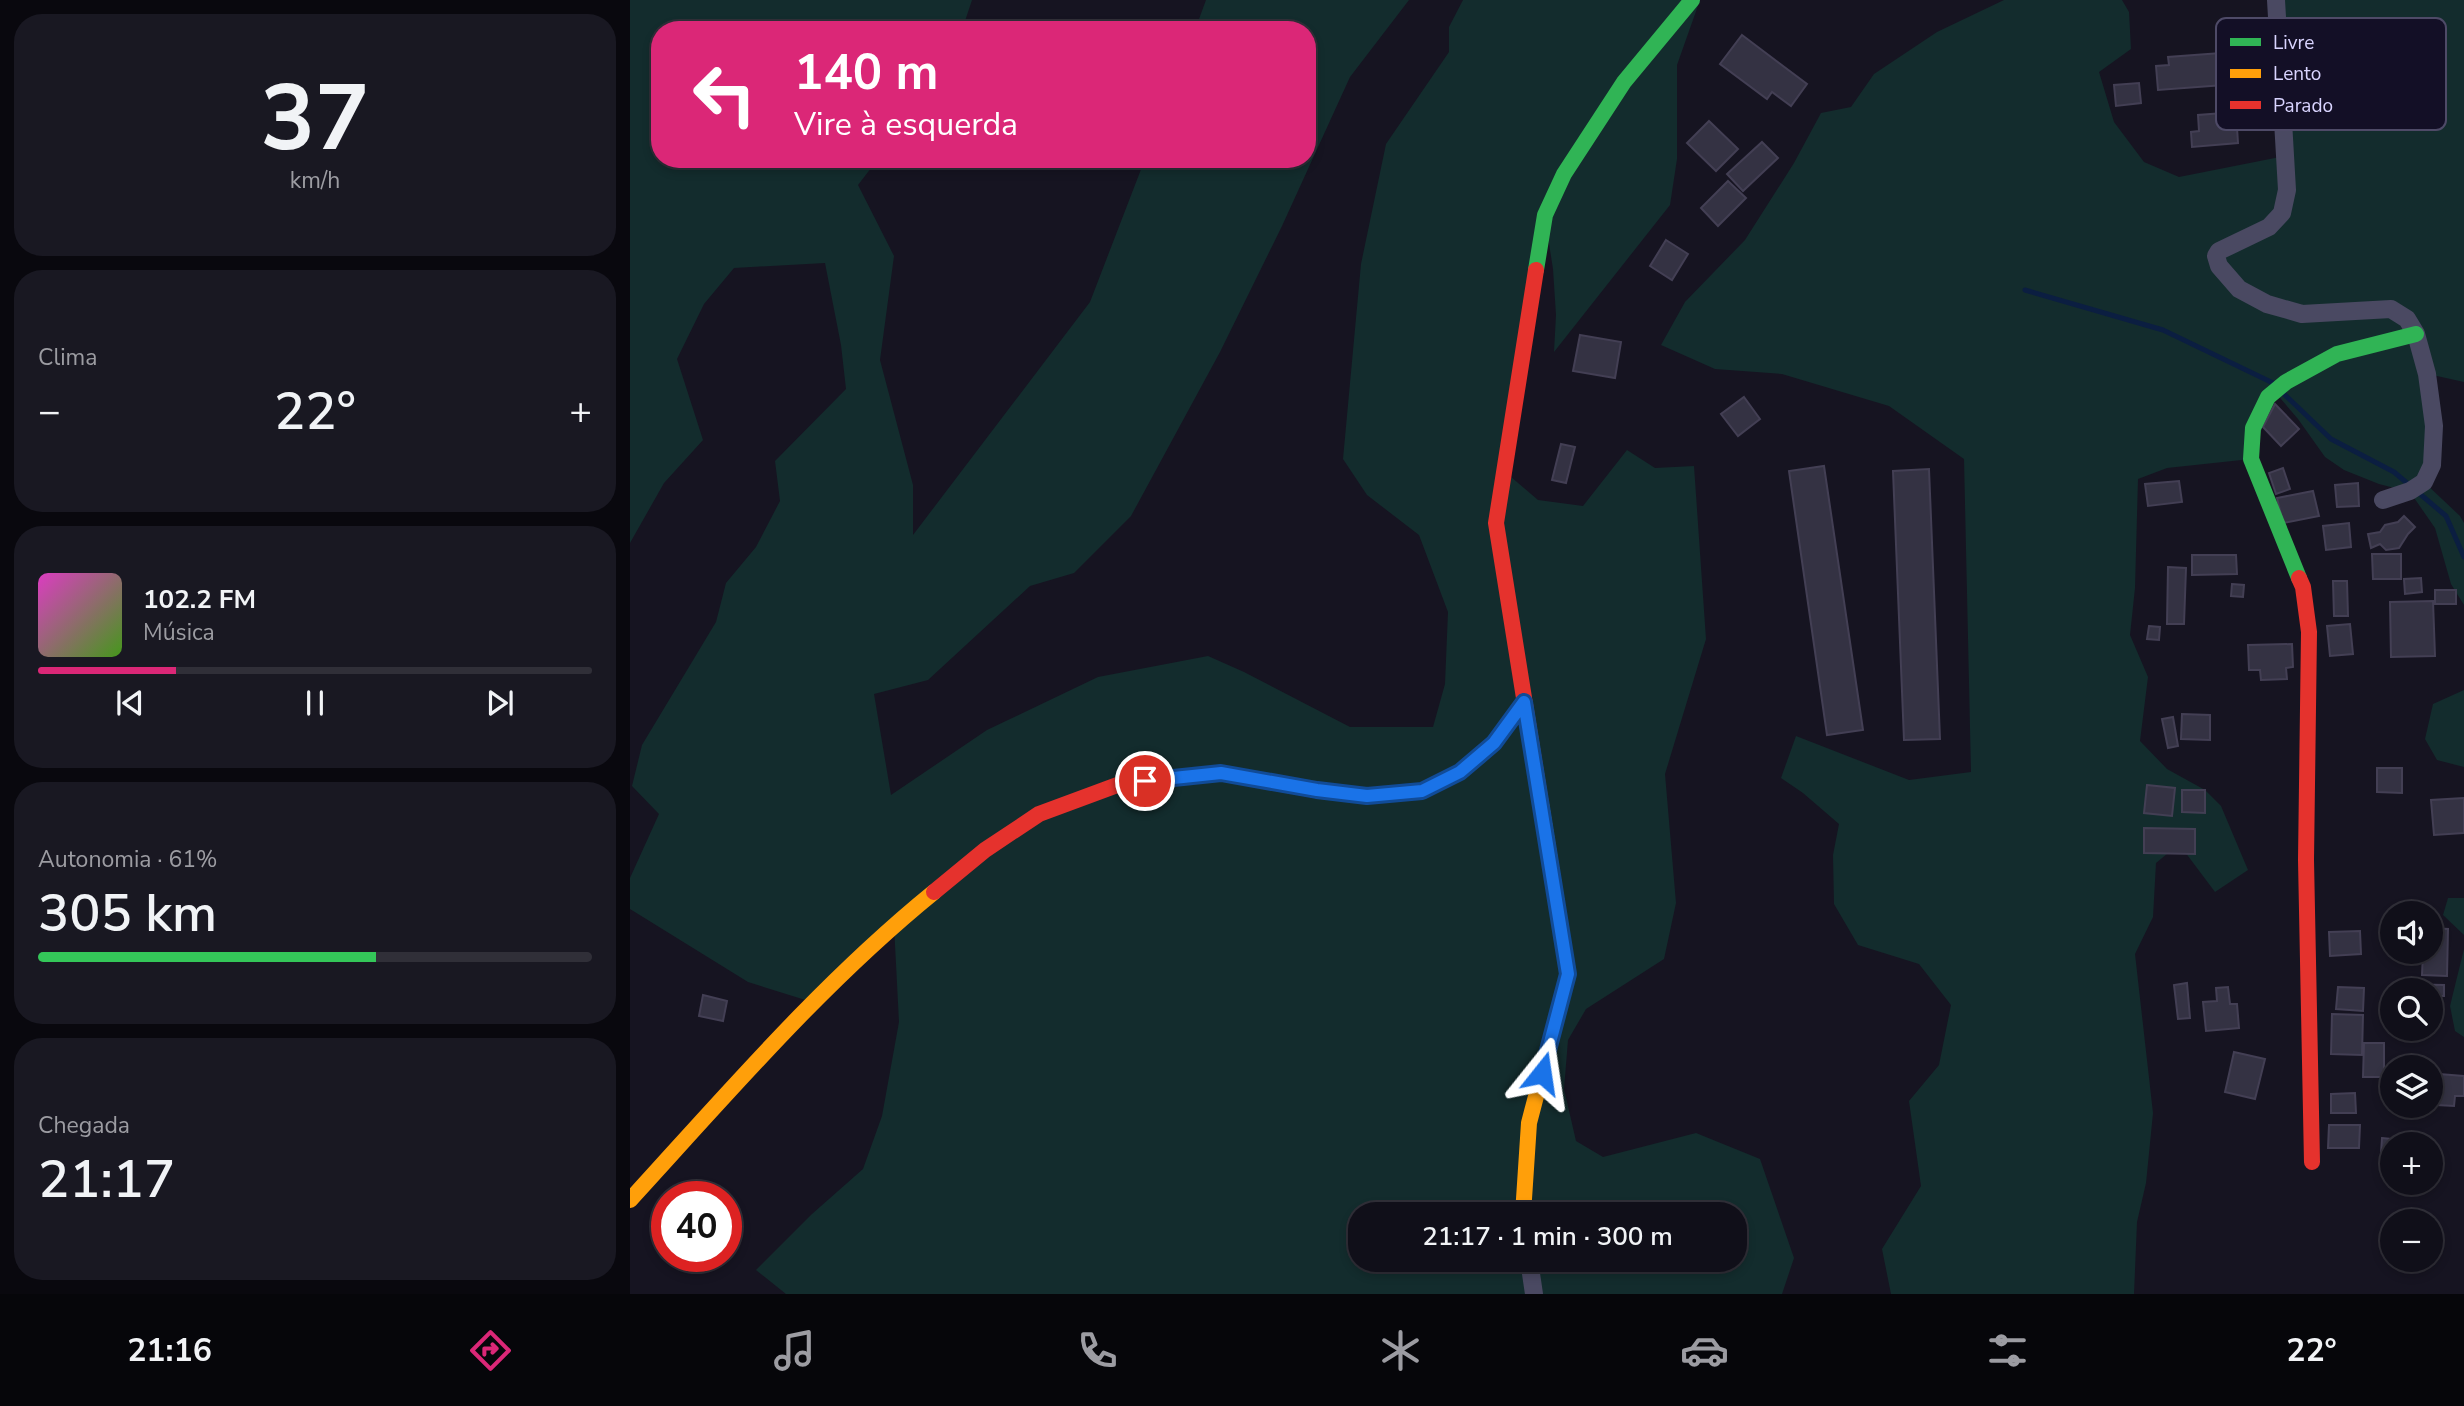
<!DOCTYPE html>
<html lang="pt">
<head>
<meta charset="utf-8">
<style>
  body { margin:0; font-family:"Nunito Sans",sans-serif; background:#191822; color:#f1f3f6; height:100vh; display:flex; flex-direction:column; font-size:26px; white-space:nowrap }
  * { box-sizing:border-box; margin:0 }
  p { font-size:23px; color:#9c9ca2 }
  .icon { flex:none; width:38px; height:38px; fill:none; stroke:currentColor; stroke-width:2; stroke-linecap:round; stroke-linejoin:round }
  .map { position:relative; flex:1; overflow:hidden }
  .drawer { display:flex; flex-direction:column; gap:14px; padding:14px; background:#09080e; width:630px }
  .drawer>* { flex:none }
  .banner { position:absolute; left:21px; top:21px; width:665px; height:147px; border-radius:28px; box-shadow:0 4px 10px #0003,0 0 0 2px #302f38; background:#db2777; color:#fff; overflow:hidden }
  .buttons { position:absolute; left:1750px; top:901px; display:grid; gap:14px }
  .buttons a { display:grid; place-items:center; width:63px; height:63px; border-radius:50%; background:#100f19; box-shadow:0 4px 10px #0003,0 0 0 2px #302f38; font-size:35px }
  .speed { position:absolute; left:21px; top:1181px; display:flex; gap:14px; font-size:35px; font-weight:700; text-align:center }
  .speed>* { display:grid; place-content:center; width:91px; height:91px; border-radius:50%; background:#100f19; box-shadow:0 4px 10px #0003,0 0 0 2px #302f38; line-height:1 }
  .speed .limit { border:10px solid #d22; background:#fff; color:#111 }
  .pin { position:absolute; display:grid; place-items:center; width:60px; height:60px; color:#fff; margin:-30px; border:4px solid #fff; border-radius:50%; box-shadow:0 2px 7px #0007 }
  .me { position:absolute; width:77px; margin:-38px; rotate:15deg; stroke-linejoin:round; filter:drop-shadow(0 0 5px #0008) }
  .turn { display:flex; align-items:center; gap:24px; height:147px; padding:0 28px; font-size:32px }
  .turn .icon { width:91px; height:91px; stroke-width:2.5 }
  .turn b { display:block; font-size:49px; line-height:60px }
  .big { font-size:52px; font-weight:600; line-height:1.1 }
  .drawer .tile { flex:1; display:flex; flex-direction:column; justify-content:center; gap:10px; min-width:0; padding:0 24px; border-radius:28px; background:#191822 }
  .drawer .dial { align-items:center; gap:0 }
  .dial b { font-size:91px; line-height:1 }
  .song { display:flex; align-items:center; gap:21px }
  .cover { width:84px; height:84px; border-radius:10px; background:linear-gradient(135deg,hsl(310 70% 55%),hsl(100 70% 35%)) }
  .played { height:7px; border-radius:4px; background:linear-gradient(90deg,#db2777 25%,#302f38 25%) }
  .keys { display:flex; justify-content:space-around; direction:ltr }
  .heat { display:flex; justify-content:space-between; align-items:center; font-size:38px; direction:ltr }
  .charge { height:10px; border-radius:5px; background:linear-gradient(90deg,#34c759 61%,#302f38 0) }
  .trip { position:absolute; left:718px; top:1202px; width:399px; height:70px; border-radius:28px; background:#100f19; box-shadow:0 4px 10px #0003,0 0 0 2px #302f38; font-weight:600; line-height:70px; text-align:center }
  .dock { display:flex; height:112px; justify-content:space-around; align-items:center; background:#06060a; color:#9c9ca2 }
  .dock .icon { width:49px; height:49px }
  .dock .current { color:#db2777 }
  .dock b { font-size:32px; color:#f1f3f6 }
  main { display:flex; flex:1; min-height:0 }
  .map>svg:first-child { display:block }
</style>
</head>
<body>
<main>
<section class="drawer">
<div class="tile dial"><b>37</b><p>km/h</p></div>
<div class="tile"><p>Clima</p>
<div class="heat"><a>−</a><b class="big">22°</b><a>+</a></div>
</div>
<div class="tile">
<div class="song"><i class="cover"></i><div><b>102.2 FM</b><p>Música</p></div></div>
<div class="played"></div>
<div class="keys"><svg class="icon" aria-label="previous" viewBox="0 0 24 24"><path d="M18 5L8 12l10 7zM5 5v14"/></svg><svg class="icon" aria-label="pause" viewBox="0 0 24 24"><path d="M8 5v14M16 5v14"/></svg><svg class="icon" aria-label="next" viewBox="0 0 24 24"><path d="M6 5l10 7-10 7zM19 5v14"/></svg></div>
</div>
<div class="tile"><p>Autonomia · 61%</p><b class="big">305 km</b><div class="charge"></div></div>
<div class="tile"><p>Chegada</p><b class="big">21:17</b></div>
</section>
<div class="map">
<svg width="1834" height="1294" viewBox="0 0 1834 1294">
  <rect width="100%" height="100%" fill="#161421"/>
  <g fill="#132c2d" fill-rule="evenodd">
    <path d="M0 0H342L332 30H30V159H248L228 185 264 256 250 360 283 485V535L460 302 515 159H677V30H565L576 0H779L720 77 652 226 590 352 501 516 444 573 400 586 298 680 244 694 261 795 357 730 468 677 578 656 614 672 720 727H803L815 684 818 612 789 535 737 495 713 459 731 264 756 144 819 52V27L833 0H1070L1047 65V159L1040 205 924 352 926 315 923 269 915 218 874 471 908 500 953 506 997 450 1025 468 1064 466 1076 639 1035 774 1046 903 1034 959 956 1009 938 1040 934 1089 946 1141 973 1157 1066 1133 1130 1159 1164 1258 1152 1294H156L126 1270 182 1214 233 1169 252 1116 269 1022 264 925 185 1003 118 982 0 909V878L29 814 2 786 12 745 86 622 96 583 126 547 150 501 145 461 216 389 211 345 195 263 104 268 74 304 47 359 73 440 34 483 0 543ZM730 1214H1104V1260H730Z"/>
    <path d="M1374 0H1492L1499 12 1501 49 1469 72 1484 122 1514 162 1549 177 1655 156 1646 0H1834V382L1798 374 1794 482 1830 516 1834 523V605L1821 584 1805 528 1780 492 1749 484 1714 470 1695 457 1668 419 1645 392 1621 459 1537 468 1508 479 1505 588 1500 635 1518 677 1510 741 1537 769 1575 790 1591 806 1618 870 1585 892 1549 844 1526 863 1523 917 1505 954 1523 1113 1516 1183 1507 1222 1504 1294H1261L1252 1249 1291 1186 1279 1101 1309 1065 1321 1005 1289 964 1228 945 1204 904 1203 855 1209 824 1173 793 1151 778 1166 736 1279 780 1341 772 1334 459 1259 406 1152 374 1085 369 1031 345 1055 302 1115 240 1164 163 1191 113 1221 107 1244 74 1307 32Z"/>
    <path d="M1834 690V767L1807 760 1795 739 1803 704Z"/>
    <path d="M1818 898H1834V935L1813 915Z"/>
    <path d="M1834 949V1037L1825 1031 1820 1006Z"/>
  </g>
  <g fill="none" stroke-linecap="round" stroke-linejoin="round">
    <g stroke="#0b1e41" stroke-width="5">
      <path d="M1395 290 1533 330 1643 383"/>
      <path d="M1653 393 1701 439 1764 472 1816 516 1834 557"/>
    </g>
  </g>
  <g fill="#343243" stroke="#433f54" stroke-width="2">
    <path d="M1112 35 1177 84 1161 106 1142 92 1137 99 1090 64Z"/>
    <path d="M1604 52 1607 84 1528 90 1526 66 1539 65 1538 57Z"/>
    <path d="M1509 83 1511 103 1486 106 1484 85Z"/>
    <path d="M1606 112 1608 143 1562 147 1561 132 1569 131 1568 115Z"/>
    <path d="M1079 121 1108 149 1086 171 1057 143Z"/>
    <path d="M1132 142 1148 158 1113 191 1097 174Z"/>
    <path d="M1098 181 1116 198 1088 226 1071 208Z"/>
    <path d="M1036 240 1058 254 1042 280 1020 266Z"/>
    <path d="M950 335 991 342 985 378 943 371Z"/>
    <path d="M1114 397 1130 419 1108 436 1091 414Z"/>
    <path d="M1645 404 1669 429 1651 446 1633 427Z"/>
    <path d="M931 444 945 447 936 483 922 480Z"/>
    <path d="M1194 466 1233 730 1197 735 1159 471Z"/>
    <path d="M1653 468 1660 489 1646 494 1639 473Z"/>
    <path d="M1299 469 1310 739 1274 740 1263 471Z"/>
    <path d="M1549 481 1552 502 1518 506 1515 484Z"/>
    <path d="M1728 483 1729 506 1707 507 1705 485Z"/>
    <path d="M1683 491 1689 516 1653 523 1647 498Z"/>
    <path d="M1774 516 1785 527 1778 534 1769 548 1756 550 1750 544 1741 548 1738 534 1750 532 1755 525 1768 522Z"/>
    <path d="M1719 523 1721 547 1696 550 1693 526Z"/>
    <path d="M1742 554H1771V579H1743Z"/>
    <path d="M1562 555H1606L1607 574 1562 575Z"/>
    <path d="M1538 567 1556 568 1554 624H1537Z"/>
    <path d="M1791 578 1792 592 1775 594 1774 579Z"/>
    <path d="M1703 581H1717L1718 616H1704Z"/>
    <path d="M1602 584 1614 585 1613 597 1601 596Z"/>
    <rect x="1805" y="590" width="21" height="14"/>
    <path d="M1803 601 1805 656 1761 657 1760 602Z"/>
    <path d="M1720 624 1723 654 1700 656 1697 626Z"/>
    <path d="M1519 626 1530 627 1529 640 1517 639Z"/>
    <path d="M1662 644 1663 667 1656 668 1657 679 1631 680 1630 670H1619L1618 645Z"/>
    <path d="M1552 714 1580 715V740L1551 739Z"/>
    <path d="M1543 717 1548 746 1538 748 1532 719Z"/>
    <path d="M1747 768H1772V793L1747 792Z"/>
    <path d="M1517 785 1545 788 1542 816 1514 813Z"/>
    <path d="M1552 790H1575V813L1552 812Z"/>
    <path d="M1834 798V833L1804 835 1801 800Z"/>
    <path d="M1514 828 1565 829V854L1514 853Z"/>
    <path d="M1801 928 1818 929 1817 976 1792 975 1793 952H1801Z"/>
    <path d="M1730 931 1731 954 1700 956 1699 932Z"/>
    <path d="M1557 983 1560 1018 1548 1019 1544 985Z"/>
    <path d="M1768 984 1814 985V996H1805V1010H1801V990H1768Z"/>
    <path d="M1598 987 1600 1004H1607L1609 1028 1576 1031 1573 1002 1587 1001 1586 988Z"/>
    <path d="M1708 987 1734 988 1733 1011 1706 1009Z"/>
    <path d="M73 995 97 1001 93 1021 69 1016Z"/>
    <path d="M1702 1014 1733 1015 1732 1055 1701 1054Z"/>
    <path d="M1734 1043H1754V1077H1733Z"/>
    <path d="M1604 1052 1635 1059 1625 1099 1595 1092Z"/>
    <path d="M1809 1074 1834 1076V1096H1825L1824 1106 1807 1105Z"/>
    <path d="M1754 1077H1762V1098H1755Z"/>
    <path d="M1725 1093 1726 1113H1701V1094Z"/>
    <path d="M1699 1125H1730L1729 1148H1698Z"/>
    <path d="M1752 1138 1771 1140V1144H1762V1154L1751 1153Z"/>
  </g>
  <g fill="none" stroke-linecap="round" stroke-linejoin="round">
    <g stroke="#4a4962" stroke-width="18">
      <path d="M1646 0 1657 190 1652 213 1639 227 1589 251 1586 256 1589 266 1609 289 1637 304 1672 314 1761 309 1777 319 1786 334 1797 374 1804 426 1802 465 1794 482 1780 491 1753 500"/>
      <path d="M899 1260 904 1294"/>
    </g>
    <g stroke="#30b455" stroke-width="16">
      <path d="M906 270 915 215 934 174 994 82 1062 0"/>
      <path d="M1669 578 1621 459 1623 428 1638 397 1656 382 1707 354 1786 334"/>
      <path d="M685 790 737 796 792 791 830 772 864 743 894 702"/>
    </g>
    <g stroke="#ff9f0a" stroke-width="16">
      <path d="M0 1200C97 1094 192 983 304 892"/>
      <path d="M893 1214 899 1123 938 974 911 804"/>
    </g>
    <g stroke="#e5322d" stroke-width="16">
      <path d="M906 270 866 523 911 804"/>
      <path d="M1669 578 1673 587 1679 632 1676 860 1682 1162"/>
      <path d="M304 892 355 850 409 814 490 784 591 773 685 790"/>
    </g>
  </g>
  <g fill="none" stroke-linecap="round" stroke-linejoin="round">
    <g stroke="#114b97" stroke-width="18">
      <path id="route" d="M515 781 591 773 687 790 737 796 792 791 830 772 864 743 894 702 938 974 912 1073"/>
    </g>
    <use href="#route" stroke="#1a73e8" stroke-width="12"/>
  </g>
  <rect x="1586" y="18" width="230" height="112" rx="10" fill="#130f26" stroke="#4e4a67" stroke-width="2"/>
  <rect x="1600" y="38" width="31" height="8" fill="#30b455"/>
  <rect x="1600" y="69" width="31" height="9" fill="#ff9f0a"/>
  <rect x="1600" y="101" width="31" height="8" fill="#e5322d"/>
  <g font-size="19" fill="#d9d4ff">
    <text x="1643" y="49">Livre</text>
    <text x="1643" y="80">Lento</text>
    <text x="1643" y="112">Parado</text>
  </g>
</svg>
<div class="buttons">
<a><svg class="icon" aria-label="sound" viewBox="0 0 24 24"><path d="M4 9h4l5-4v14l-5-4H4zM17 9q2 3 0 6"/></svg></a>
<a><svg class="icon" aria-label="search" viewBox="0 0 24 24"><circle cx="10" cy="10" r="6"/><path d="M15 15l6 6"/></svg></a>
<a><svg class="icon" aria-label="layers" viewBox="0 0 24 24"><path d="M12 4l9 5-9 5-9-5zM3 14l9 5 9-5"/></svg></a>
<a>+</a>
<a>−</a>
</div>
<div class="speed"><div class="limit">40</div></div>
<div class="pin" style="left:515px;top:781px;background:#d93025"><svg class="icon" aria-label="arrive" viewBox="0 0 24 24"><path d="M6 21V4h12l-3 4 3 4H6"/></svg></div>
<svg class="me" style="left:912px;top:1073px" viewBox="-20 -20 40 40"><path d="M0-17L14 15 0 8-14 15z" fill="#1a73e8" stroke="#fff" stroke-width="4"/></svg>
<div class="trip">21:17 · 1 min · 300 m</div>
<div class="banner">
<div class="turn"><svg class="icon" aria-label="left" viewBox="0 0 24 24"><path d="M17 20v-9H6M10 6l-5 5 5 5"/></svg><div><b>140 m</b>Vire à esquerda</div></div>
</div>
</div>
</main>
<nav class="dock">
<b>21:16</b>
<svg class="icon current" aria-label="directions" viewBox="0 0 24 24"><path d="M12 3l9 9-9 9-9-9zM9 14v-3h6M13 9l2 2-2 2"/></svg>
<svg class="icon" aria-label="music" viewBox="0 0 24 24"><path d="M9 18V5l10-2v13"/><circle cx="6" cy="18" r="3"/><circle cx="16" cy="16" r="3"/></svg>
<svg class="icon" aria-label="phone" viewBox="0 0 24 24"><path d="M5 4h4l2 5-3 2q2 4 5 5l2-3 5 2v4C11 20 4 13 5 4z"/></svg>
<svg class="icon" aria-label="climate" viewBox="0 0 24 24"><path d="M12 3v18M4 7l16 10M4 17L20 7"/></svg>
<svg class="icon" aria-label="car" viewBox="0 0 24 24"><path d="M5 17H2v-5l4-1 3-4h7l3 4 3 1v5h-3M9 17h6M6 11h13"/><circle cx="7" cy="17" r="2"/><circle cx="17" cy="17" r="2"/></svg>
<svg class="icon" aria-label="filters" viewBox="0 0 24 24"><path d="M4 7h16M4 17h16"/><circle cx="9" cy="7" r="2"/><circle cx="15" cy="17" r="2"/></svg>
<b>22°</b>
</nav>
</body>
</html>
